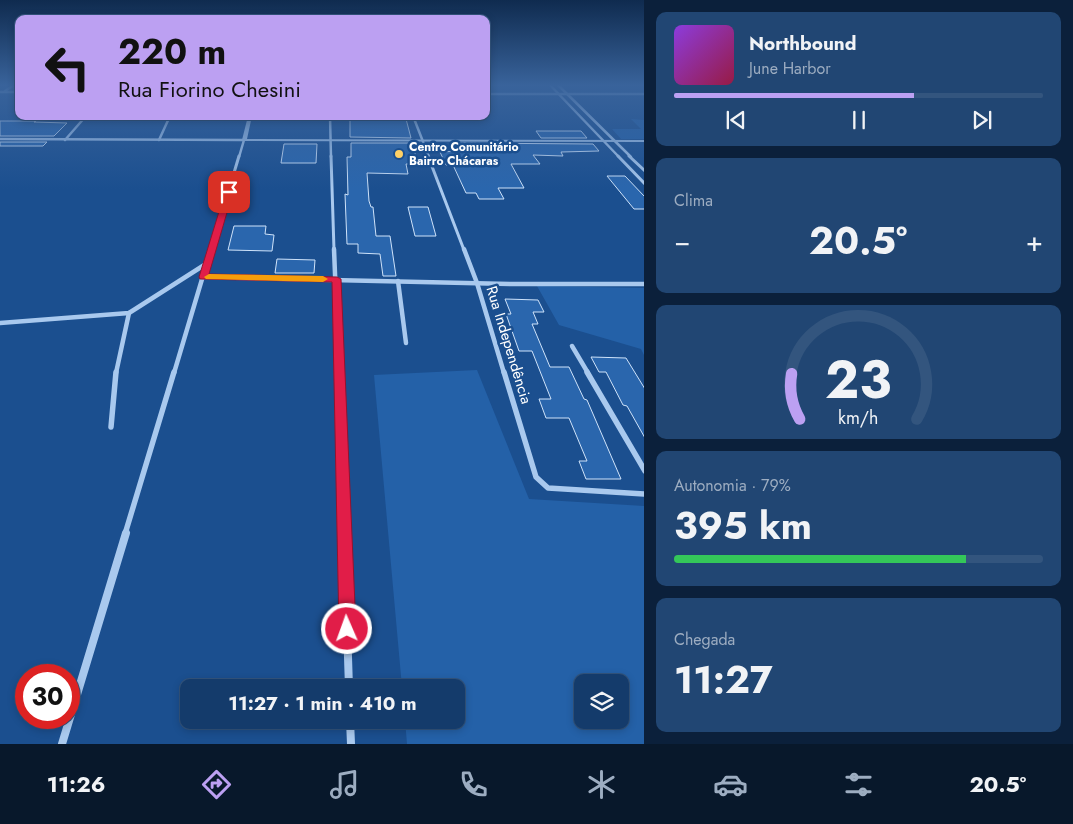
<!DOCTYPE html>
<html lang="pt">
<head>
<meta charset="utf-8">
<style>
  body { margin:0; font-family:Jost,sans-serif; background:#214673; color:#f1f3f6; height:100vh; display:flex; flex-direction:column; font-size:19px; white-space:nowrap }
  * { box-sizing:border-box; margin:0 }
  p { font-size:16px; color:#9dadc1 }
  .icon { flex:none; width:28px; height:28px; fill:none; stroke:currentColor; stroke-width:2; stroke-linecap:round; stroke-linejoin:round }
  .map { position:relative; flex:1; overflow:hidden }
  .side { display:flex; flex-direction:column; gap:12px; padding:12px; background:#0b203b; width:429px }
  .side>* { flex:none }
  .hud { position:absolute; left:15px; top:15px; width:475px; height:105px; border-radius:10px; box-shadow:0 2px 8px #0003,0 0 0 1px #33557e; background:#bca0f2; color:#111; overflow:hidden }
  .tools { position:absolute; left:574px; top:674px; display:grid; gap:10px }
  .tools a { display:grid; place-items:center; width:55px; height:55px; border-radius:10px; background:#143b6b; box-shadow:0 2px 8px #0003,0 0 0 1px #33557e; font-size:25px }
  .speed { position:absolute; left:15px; top:664px; display:flex; gap:10px; font-size:25px; font-weight:700; text-align:center }
  .speed>* { display:grid; place-content:center; width:65px; height:65px; border-radius:50%; background:#143b6b; box-shadow:0 2px 8px #0003,0 0 0 1px #33557e; line-height:1 }
  .speed .limit { border:8px solid #d22; background:#fff; color:#111 }
  .pin { position:absolute; display:grid; place-items:center; width:42px; height:42px; color:#fff; margin:-21px; border-radius:10px; box-shadow:0 2px 8px #0006 }
  .me { position:absolute; width:55px; margin:-28px; rotate:358deg; stroke-linejoin:round; filter:drop-shadow(0 0 4px #0008) }
  .turn { display:flex; align-items:center; gap:18px; height:105px; padding:0 20px; font-size:22px }
  .turn .icon { width:65px; height:65px; stroke-width:2.5 }
  .turn b { display:block; font-size:35px; line-height:42px }
  .big { font-size:38px; font-weight:700; line-height:1.1 }
  .side .tile { flex:1; display:flex; flex-direction:column; justify-content:center; gap:8px; min-width:0; padding:0 18px; border-radius:10px; background:#214673 }
  .side .dial { align-items:center; gap:0 }
  .dial svg { height:130px; overflow:visible; fill:none; stroke:#33557e; stroke-width:7; stroke-linecap:round; text-anchor:middle }
  .dial text { fill:#f1f3f6; stroke:none }
  .song { display:flex; align-items:center; gap:15px }
  .cover { width:60px; height:60px; border-radius:8px; background:linear-gradient(135deg,hsl(270 70% 55%),hsl(340 70% 35%)) }
  .played { height:5px; border-radius:2px; background:linear-gradient(90deg,#bca0f2 65%,#33557e 65%) }
  .keys { display:flex; justify-content:space-around; direction:ltr }
  .heat { display:flex; justify-content:space-between; align-items:center; font-size:28px; direction:ltr }
  .charge { height:8px; border-radius:4px; background:linear-gradient(90deg,#34c759 79%,#33557e 0) }
  .trip { position:absolute; left:180px; top:679px; width:285px; height:50px; border-radius:10px; background:#143b6b; box-shadow:0 2px 8px #0003,0 0 0 1px #33557e; font-weight:700; line-height:50px; text-align:center }
  .tab-bar { display:flex; height:80px; justify-content:space-around; align-items:center; background:#08182b; color:#9dadc1 }
  .tab-bar .icon { width:35px; height:35px }
  .tab-bar .selected { color:#bca0f2 }
  .tab-bar b { font-size:22px; color:#f1f3f6 }
  main { display:flex; flex:1; min-height:0 }
  .map>svg:first-child { display:block }
</style>
</head>
<body>
<main>
<div class="map">
<svg width="645" height="744" viewBox="0 0 645 744">
  <rect width="100%" height="100%" fill="#1b4f8f"/>
  <g fill="#2461a8" fill-rule="evenodd">
    <path d="M631 119 644 120V139H621L612 129H641Z"/>
    <path d="M537 286 644 288V355L641 349 559 325Z"/>
    <path d="M477 370 529 499 644 506V744H407L405 720H456V688L402 687 374 375ZM582 682H620V720H582Z"/>
  </g>
  <g fill="#2a66ad" stroke="#cfe3fa">
    <path d="M359 116H401L402 119H406L411 138 350 137V118Z"/>
    <path d="M0 121H36L34 122 67 123 54 136H0Z"/>
    <path d="M536 131H581L587 138H541Z"/>
    <path d="M0 142H47L43 146H0Z"/>
    <path d="M351 143H412L418 164H406L408 174 367 173 369 201 371 207H373L376 236H390L396 276H383L380 254 358 253V244H347L345 194 348 195 347 157H351Z"/>
    <path d="M457 143 593 144 599 151 561 152 563 156 533 155 540 164H511L524 188H498L504 199H479L476 193H466L453 165H446L440 152 460 151Z"/>
    <path d="M284 144H317L316 163H281Z"/>
    <path d="M607 176H625L645 197V209H634Z"/>
    <path d="M408 207H428L436 236H415Z"/>
    <path d="M234 226H266L265 234 274 235 272 251 228 250Z"/>
    <path d="M277 259 315 260 314 273H275Z"/>
    <path d="M505 299 538 300 544 312H533L538 324H532L550 367H569L584 399 587 400 621 479H586L579 461H587L569 418H546L539 399H551L532 351H519L506 314H511Z"/>
    <path d="M591 357 626 358 645 389V438L627 406 623 405 606 372H599Z"/>
  </g>
  <g fill="none" stroke-linecap="round" stroke-linejoin="round">
    <g stroke="#a9c9ee" stroke-width="2.5">
      <path d="M550 85 619 157"/>
      <path d="M558 85 631 157"/>
      <path d="M5 91 14 85"/>
      <path d="M0 92H19"/>
      <path d="M486 94H645"/>
      <path d="M330 116 331 157"/>
      <path d="M413 116 429 157"/>
      <path d="M0 139 244 140 239 157"/>
      <path d="M65 140 86 116"/>
      <path d="M159 140 170 116"/>
    </g>
    <g stroke="#a9c9ee" stroke-width="3">
      <path d="M331 156 334 250"/>
      <path d="M428 156 464 250"/>
      <path d="M618 156 645 184"/>
      <path d="M629 156 645 171"/>
      <path d="M211 250 239 156"/>
    </g>
    <g stroke="#a9c9ee" stroke-width="4.5">
      <path d="M334 249 339 373"/>
      <path d="M464 249 477 283 504 373"/>
      <path d="M203 277 513 284H645"/>
      <path d="M398 281 406 343"/>
      <path d="M0 323 129 313 209 262"/>
      <path d="M572 346 588 373"/>
      <path d="M116 373 129 313"/>
      <path d="M174 373 211 249"/>
    </g>
    <g stroke="#a9c9ee" stroke-width="5.5">
      <path d="M338 372 344 534"/>
      <path d="M504 372 536 477 548 488 645 494"/>
      <path d="M587 372 645 471"/>
      <path d="M111 427 116 372"/>
      <path d="M125 534 174 372"/>
    </g>
    <g stroke="#a9c9ee" stroke-width="8">
      <path d="M344 533 349 688"/>
      <path d="M350 720 351 744"/>
      <path d="M62 744 126 533"/>
    </g>
    <path fill="#a9c9ee" fill-rule="evenodd" d="M248 116H252L247 139 645 140V142L244 141 242 140Z"/>
  </g>
  <linearGradient id="sky" x2="0" y2="1"><stop stop-color="#0f2b4f"/><stop offset="0.45" stop-color="#39639b"/><stop offset="1" stop-color="#39639b" stop-opacity="0"/></linearGradient>
  <rect width="645" height="189" fill="url(#sky)"/>
  <path fill="#e11d48" stroke="#92132f" d="M229 190 233 192 209 274 337 277 341 279 356 629 353 635 347 637 341 635 339 629 332 282 200 279 199 277 225 192Z"/>
  <path fill="#f59e0b" d="M209 274 323 276 328 279 323 282 206 279 204 277Z"/>
  <circle fill="#ffd166" stroke="#1b4f8f" stroke-width="2" cx="399" cy="154" r="5"/>
  <g text-anchor="middle" dominant-baseline="central" stroke-width="5" stroke-linejoin="round" paint-order="stroke">
    <g font-size="12" font-weight="bold" fill="#fff" stroke="#1b4f8f" text-anchor="start">
      <text x="409" y="147">Centro Comunitário<tspan x="409" dy="14">Bairro Chácaras</tspan></text>
    </g>
    <g font-size="15" fill="#fff" stroke="#1b4f8f">
      <text transform="translate(509 345) rotate(73)">Rua Independência</text>
    </g>
  </g>
</svg>
<div class="tools">
<a><svg class="icon" aria-label="layers" viewBox="0 0 24 24"><path d="M12 4l9 5-9 5-9-5zM3 14l9 5 9-5"/></svg></a>
</div>
<div class="speed"><div class="limit">30</div></div>
<div class="pin" style="left:229px;top:192px;background:#d93025"><svg class="icon" aria-label="arrive" viewBox="0 0 24 24"><path d="M6 21V4h12l-3 4 3 4H6"/></svg></div>
<svg class="me" style="left:347px;top:629px" viewBox="-20 -20 40 40"><circle r="17" fill="#e11d48" stroke="#fff" stroke-width="3"/><path d="M0-11L8 9 0 5-8 9z" fill="#fff"/></svg>
<div class="trip">11:27 · 1 min · 410 m</div>
<div class="hud">
<div class="turn"><svg class="icon" aria-label="left" viewBox="0 0 24 24"><path d="M17 20v-9H6M10 6l-5 5 5 5"/></svg><div><b>220 m</b>Rua Fiorino Chesini</div></div>
</div>
</div>
<section class="side">
<div class="tile">
<div class="song"><i class="cover"></i><div><b>Northbound</b><p>June Harbor</p></div></div>
<div class="played"></div>
<div class="keys"><svg class="icon" aria-label="previous" viewBox="0 0 24 24"><path d="M18 5L8 12l10 7zM5 5v14"/></svg><svg class="icon" aria-label="pause" viewBox="0 0 24 24"><path d="M8 5v14M16 5v14"/></svg><svg class="icon" aria-label="next" viewBox="0 0 24 24"><path d="M6 5l10 7-10 7zM19 5v14"/></svg></div>
</div>
<div class="tile"><p>Clima</p>
<div class="heat"><a>−</a><b class="big">20.5°</b><a>+</a></div>
</div>
<div class="tile dial"><svg viewBox="0 0 100 80">
<path d="M14 69A42 42 0 1 1 86 69"/>
<path d="M14 69A42 42 0 0 1 9 41" stroke="#bca0f2"/>
<text x="50" y="56" font-size="32" font-weight="700">23</text>
<text x="50" y="72" font-size="11">km/h</text>
</svg></div>
<div class="tile"><p>Autonomia · 79%</p><b class="big">395 km</b><div class="charge"></div></div>
<div class="tile"><p>Chegada</p><b class="big">11:27</b></div>
</section>
</main>
<nav class="tab-bar">
<b>11:26</b>
<svg class="icon selected" aria-label="directions" viewBox="0 0 24 24"><path d="M12 3l9 9-9 9-9-9zM9 14v-3h6M13 9l2 2-2 2"/></svg>
<svg class="icon" aria-label="music" viewBox="0 0 24 24"><path d="M9 18V5l10-2v13"/><circle cx="6" cy="18" r="3"/><circle cx="16" cy="16" r="3"/></svg>
<svg class="icon" aria-label="phone" viewBox="0 0 24 24"><path d="M5 4h4l2 5-3 2q2 4 5 5l2-3 5 2v4C11 20 4 13 5 4z"/></svg>
<svg class="icon" aria-label="climate" viewBox="0 0 24 24"><path d="M12 3v18M4 7l16 10M4 17L20 7"/></svg>
<svg class="icon" aria-label="car" viewBox="0 0 24 24"><path d="M5 17H2v-5l4-1 3-4h7l3 4 3 1v5h-3M9 17h6M6 11h13"/><circle cx="7" cy="17" r="2"/><circle cx="17" cy="17" r="2"/></svg>
<svg class="icon" aria-label="filters" viewBox="0 0 24 24"><path d="M4 7h16M4 17h16"/><circle cx="9" cy="7" r="2"/><circle cx="15" cy="17" r="2"/></svg>
<b>20.5°</b>
</nav>
</body>
</html>
